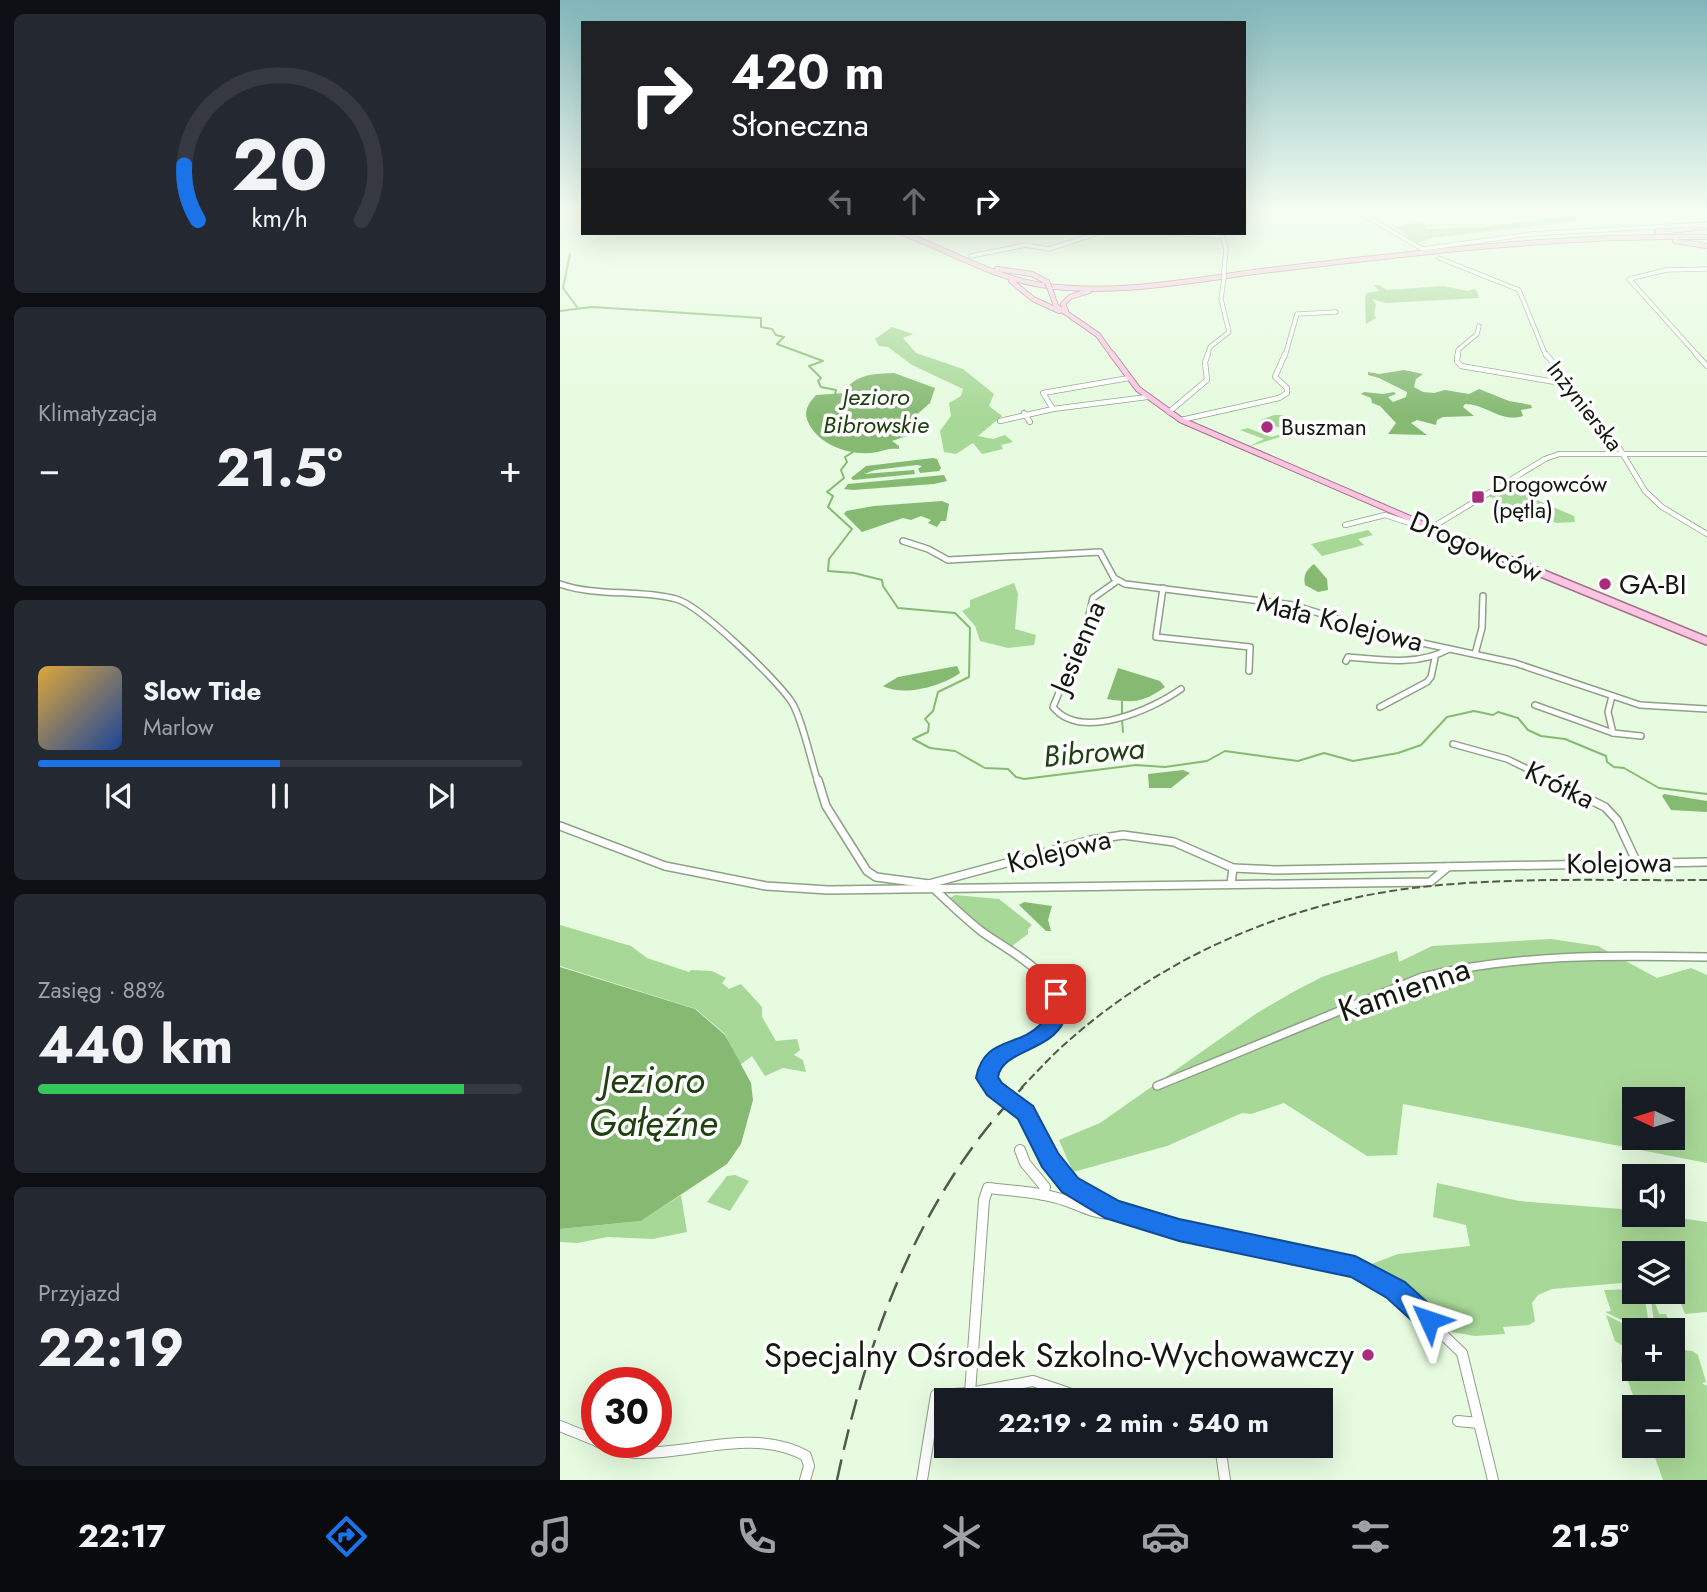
<!DOCTYPE html>
<html lang="pl">
<head>
<meta charset="utf-8">
<style>
  body { margin:0; font-family:Jost,sans-serif; background:#242831; color:#f1f3f6; height:100vh; display:flex; flex-direction:column; font-size:26px; white-space:nowrap }
  * { box-sizing:border-box; margin:0 }
  p { font-size:23px; color:#9ea1a6 }
  .icon { flex:none; width:38px; height:38px; fill:none; stroke:currentColor; stroke-width:2; stroke-linecap:round; stroke-linejoin:round }
  .map { position:relative; flex:1; overflow:hidden }
  .details { display:flex; flex-direction:column; gap:14px; padding:14px; background:#0d0f14; width:560px }
  .details>* { flex:none }
  .guide { position:absolute; left:21px; top:21px; width:665px; height:214px; border-radius:0px; box-shadow:0 7px 28px #0002; background:#202124; color:#fff; overflow:hidden }
  .needle { width:46px; rotate:274deg }
  .tools { position:absolute; left:1062px; top:1087px; display:grid; gap:14px }
  .tools a { display:grid; place-items:center; width:63px; height:63px; border-radius:0px; background:#171b24; box-shadow:0 7px 28px #0002; font-size:35px }
  .speed { position:absolute; left:21px; top:1367px; display:flex; gap:14px; font-size:35px; font-weight:700; text-align:center }
  .speed>* { display:grid; place-content:center; width:91px; height:91px; border-radius:50%; background:#171b24; box-shadow:0 7px 28px #0002; line-height:1 }
  .speed .limit { border:10px solid #d22; background:#fff; color:#111 }
  .pin { position:absolute; display:grid; place-items:center; width:60px; height:60px; color:#fff; margin:-30px; border-radius:14px; box-shadow:0 4px 10px #0006 }
  .me { position:absolute; width:77px; margin:-38px; rotate:312deg; stroke-linejoin:round; filter:drop-shadow(0 0 5px #0008) }
  .turn { display:flex; align-items:center; gap:24px; height:147px; padding:0 35px; font-size:32px }
  .turn .icon { width:91px; height:91px; stroke-width:2.5 }
  .turn b { display:block; font-size:49px; line-height:60px }
  .lanes { display:flex; align-items:center; height:66px; padding:0 35px; background:#0003; justify-content:center; gap:35px; direction:ltr }
  .lanes .off { opacity:.35 }
  .big { font-size:52px; font-weight:700; line-height:1.1 }
  .details .card { flex:1; display:flex; flex-direction:column; justify-content:center; gap:10px; min-width:0; padding:0 24px; border-radius:10px; background:#242831 }
  .details .dial { align-items:center; gap:0 }
  .dial svg { height:182px; overflow:visible; fill:none; stroke:#363941; stroke-width:7; stroke-linecap:round; text-anchor:middle }
  .dial text { fill:#f1f3f6; stroke:none }
  .song { display:flex; align-items:center; gap:21px }
  .cover { width:84px; height:84px; border-radius:10px; background:linear-gradient(135deg,hsl(40 70% 55%),hsl(220 70% 35%)) }
  .played { height:7px; border-radius:4px; background:linear-gradient(90deg,#1a73e8 50%,#363941 50%) }
  .keys { display:flex; justify-content:space-around; direction:ltr }
  .heat { display:flex; justify-content:space-between; align-items:center; font-size:38px; direction:ltr }
  .charge { height:10px; border-radius:5px; background:linear-gradient(90deg,#34c759 88%,#363941 0) }
  .trip { position:absolute; left:374px; top:1388px; width:399px; height:70px; border-radius:0px; background:#171b24; box-shadow:0 7px 28px #0002; font-weight:700; line-height:70px; text-align:center }
  .menu { display:flex; height:112px; justify-content:space-around; align-items:center; background:#090b0e; color:#9ea1a6 }
  .menu .icon { width:49px; height:49px }
  .menu .current { color:#1a73e8 }
  .menu b { font-size:32px; color:#f1f3f6 }
  main { display:flex; flex:1; min-height:0 }
  .map>svg:first-child { display:block }
</style>
</head>
<body>
<main>
<section class="details">
<div class="card dial"><svg viewBox="0 0 100 80">
<path d="M14 69A42 42 0 1 1 86 69"/>
<path d="M14 69A42 42 0 0 1 8 45" stroke="#1a73e8"/>
<text x="50" y="56" font-size="32" font-weight="700">20</text>
<text x="50" y="72" font-size="11">km/h</text>
</svg></div>
<div class="card"><p>Klimatyzacja</p>
<div class="heat"><a>−</a><b class="big">21.5°</b><a>+</a></div>
</div>
<div class="card">
<div class="song"><i class="cover"></i><div><b>Slow Tide</b><p>Marlow</p></div></div>
<div class="played"></div>
<div class="keys"><svg class="icon" aria-label="previous" viewBox="0 0 24 24"><path d="M18 5L8 12l10 7zM5 5v14"/></svg><svg class="icon" aria-label="pause" viewBox="0 0 24 24"><path d="M8 5v14M16 5v14"/></svg><svg class="icon" aria-label="next" viewBox="0 0 24 24"><path d="M6 5l10 7-10 7zM19 5v14"/></svg></div>
</div>
<div class="card"><p>Zasięg · 88%</p><b class="big">440 km</b><div class="charge"></div></div>
<div class="card"><p>Przyjazd</p><b class="big">22:19</b></div>
</section>
<div class="map">
<svg width="1147" height="1480" viewBox="0 0 1147 1480">
  <rect width="100%" height="100%" fill="#e6fbdf"/>
  <g fill="#a8d897" fill-rule="evenodd">
    <path d="M1011 215 1018 221 871 238 856 244 843 237 847 236 836 227 855 223 864 224 866 229 919 228Z"/>
    <path d="M814 285H819L827 290 884 286 907 291 914 289 917 291 919 298 826 303 812 299 816 304 814 314 816 318 806 324 805 297 807 293 819 291Z"/>
    <path d="M332 327 353 334 343 338 356 353 403 369 434 394 429 406 442 416 418 436 433 439 445 435 453 442 441 445 443 449 422 454 413 443 396 454 384 452 380 431 391 416 389 403 401 396 403 389 352 365 328 347 319 346 315 339Z"/>
    <path d="M714 415H724L748 428 688 447 704 439 680 430 688 428 711 437 729 432 701 420Z"/>
    <path d="M944 486 1014 516 1015 522 996 523 973 511 953 518 961 523 959 524 934 503 939 500 930 497 929 495Z"/>
    <path d="M808 530 813 535 798 539 804 545 762 556 751 544Z"/>
    <path d="M454 583 458 594 455 629 476 635 474 645 448 648 420 641 415 626 402 611 410 607V600Z"/>
    <path d="M395 895 439 899 472 925 468 929V934L448 949 387 900Z"/>
    <path d="M0 925 71 946 87 958 129 972 131 970 152 971 166 978 162 983 169 989 181 984 202 1007V1017L216 1041 237 1039 240 1050 234 1055 243 1060 246 1072 223 1068 205 1076 192 1056 180 1065 165 1034 136 1009 0 966Z"/>
    <path d="M991 939 1038 946 1097 978 1131 968 1147 975V1163L843 1104 837 1155 807 1156 724 1103 691 1114 682 1113 607 1146 513 1172 499 1140 540 1123 697 1013 733 992 762 977 837 951 839 962 872 946ZM1074 1099H1113V1138H1074Z"/>
    <path d="M175 1175 189 1181 170 1211 147 1202 167 1176Z"/>
    <path d="M877 1183 959 1201 1074 1210V1214L1099 1215 1147 1222V1312L1125 1314 1120 1301 1095 1303 1099 1314H1106L1112 1329 1095 1330 1090 1293 1113 1292V1253H1074V1282L992 1289 978 1295 972 1303 975 1321 969 1325 943 1327 945 1334 915 1336 891 1332 839 1285 806 1266 838 1254 910 1246 906 1225 873 1217Z"/>
    <path d="M121 1195 127 1232 93 1239 47 1237 18 1243 0 1242V1229L81 1221Z"/>
    <path d="M1074 1289V1292L1084 1293 1089 1325 1074 1326 1045 1312 1051 1311 1044 1290Z"/>
    <path d="M1046 1315 1072 1328 1074 1347H1065L1055 1341Z"/>
    <path d="M1113 1349 1132 1351 1138 1355 1146 1382 1142 1383 1147 1386V1480H1103L1091 1446 1113 1445 1117 1447 1113 1441V1407H1077L1061 1361 1062 1352H1074V1368L1085 1369 1084 1372 1087 1369 1113 1368Z"/>
  </g>
  <g fill="#86ba73">
    <path d="M844 370 863 374 856 379 854 387 863 392 874 393 885 390 909 394 919 389 949 401 971 405 972 408 961 410 963 416C941 423 926 404 905 404L903 407 914 416 883 417 877 420 876 425 857 420 851 423 867 435 828 434 836 423 820 406 812 403 811 398 801 394 804 392 823 394 834 392 836 394 828 397 833 402 846 397 847 392 819 378 808 375V372L819 374Z"/>
    <path d="M334 373 375 388 370 403 354 417 355 426 350 435 332 441 339 446V449C330 448 326 450 317 452 293 457 260 446 249 424 243 412 247 405 256 395L285 393C293 373 316 374 334 373Z"/>
    <path d="M373 458 377 459 381 468 379 471 360 473 358 469 362 466 357 465 315 470 304 474 354 470 355 474 293 480 291 478 306 466Z"/>
    <path d="M384 475 387 481 374 484 293 490 284 489 288 484Z"/>
    <path d="M382 501 389 504 386 521H381L377 527 368 523 371 520 361 516 351 520 343 518 302 532 284 514 286 511 314 506Z"/>
    <path d="M754 564 767 579 768 590 758 592 745 585C743 575 746 570 754 564Z"/>
    <path d="M397 666 400 673C382 686 344 697 323 686L338 677Z"/>
    <path d="M558 668 600 681 605 687C582 703 574 703 547 699Z"/>
    <path d="M623 770 630 773 611 788H589L588 774Z"/>
    <path d="M1104 794 1147 801V812L1111 810 1102 796Z"/>
    <path d="M464 902 492 906 488 920 491 931H486L459 905Z"/>
    <path d="M0 967 135 1009 165 1035 191 1083 193 1100 181 1144 167 1164 81 1221 0 1229Z"/>
  </g>
  <g fill="none" stroke-linecap="round" stroke-linejoin="round">
    <g stroke="#86ba73" stroke-width="2">
      <path d="M10 254 3 288 17 307"/>
      <path d="M81 310 201 318V327L212 329 216 335 224 337 217 344 263 361 249 366 261 378 258 381 261 387 276 390 275 394"/>
      <path d="M0 311 32 307 79 310"/>
      <path d="M293 452 285 457 287 462 281 470 284 478 267 492 273 496 268 507 292 529 269 559 268 571 294 573 322 580 323 586 338 608 395 613 410 628 409 677 378 692 373 711 365 719 369 724 368 732 353 739 370 748 395 751 425 768 448 769 456 777 464 779 576 765 605 767 647 761 665 751 738 761 764 753 793 761 838 753 861 745 887 717 914 711 933 715 938 712 958 718 968 730 981 736 1005 739 1046 756 1047 762 1054 767 1064 768 1099 788 1147 794"/>
      <path d="M562 701V714"/>
      <path d="M562 720 563 732"/>
    </g>
    <g stroke="#8ea187" stroke-width="5">
      <g id="minor-far4">
        <path d="M794 209 862 249 971 234 1147 224"/>
        <path d="M610 233 663 237 666 250 664 271"/>
        <path d="M411 256 466 245 489 249 538 233"/>
        <path d="M879 258 959 290 986 356"/>
        <path d="M647 356 650 347 669 332 661 299 664 278"/>
        <path d="M725 356 737 314 776 312"/>
        <path d="M897 356 898 350 917 334 919 326"/>
        <path d="M1138 356 1069 279 1106 270 1147 269"/>
      </g>
    </g>
    <g stroke="#8ea187" stroke-width="6">
      <g id="minor-far3">
        <path d="M898 354 897 361 901 366 1007 384"/>
        <path d="M986 354 1055 441 1085 491 1102 507 1147 534"/>
        <path d="M1136 354 1147 366"/>
        <path d="M569 378 483 393 493 409 587 397"/>
        <path d="M609 412 647 380 645 362 648 354"/>
        <path d="M464 413 470 422"/>
        <path d="M621 420 719 398 727 393V388L715 377 725 354"/>
        <path d="M440 421 493 409"/>
        <path d="M785 525 825 515 865 528 876 525 985 459 999 454H1147"/>
        <path d="M343 541 348 543"/>
      </g>
    </g>
    <g stroke="#8ea187" stroke-width="8">
      <g id="minor-far2">
        <path d="M343 541 368 549 388 560 540 552 554 578 565 584 733 605 839 638 955 663 1080 705 1147 709"/>
        <path d="M557 581 533 598 526 628 493 707C521 742 593 709 621 689"/>
        <path d="M0 584C37 597 78 589 116 599 140 605 216 679 231 701 242 717 251 762 258 782"/>
        <path d="M603 588 596 637 690 647 689 671"/>
        <path d="M915 654 922 628 923 596"/>
        <path d="M786 661 788 657C822 660 858 666 889 649"/>
        <path d="M975 705 1053 733 1048 712 1052 696"/>
        <path d="M820 707 867 682 871 677 875 658"/>
        <path d="M1053 733 1081 736"/>
        <path d="M893 744 947 759 994 782"/>
      </g>
    </g>
    <g stroke="#8ea187" stroke-width="10">
      <g id="minor-far1">
        <path d="M258 780 266 806 307 871 316 877 369 884"/>
        <path d="M990 780 1045 807 1057 820 1077 863"/>
        <path d="M0 826 105 866 206 886 268 890 870 882 888 867"/>
        <path d="M369 884C386 900 402 916 421 931 443 948 525 987 492 1027 478 1045 450 1046 433 1062L427 1070 430 1085 435 1088"/>
        <path d="M369 884 531 840 563 835 614 842 673 868"/>
        <path d="M671 884 673 868 715 870 1147 862"/>
        <path d="M597 1086 862 977C956 954 1050 955 1147 957"/>
      </g>
    </g>
    <g stroke="#8ea187" stroke-width="12">
      <g id="minor">
        <path d="M432 1087 466 1112 490 1160 501 1175 523 1194 553 1210 679 1245 795 1267 836 1290 902 1353 933 1480"/>
        <path d="M460 1150 465 1163 485 1187 483 1195"/>
        <path d="M410 1393 424 1200 428 1188C454 1191 482 1192 507 1201 523 1207 533 1213 550 1214L553 1210"/>
        <path d="M898 1421 918 1423"/>
        <path d="M0 1426 37 1441"/>
        <path d="M38 1442C50 1446 62 1452 74 1453 131 1455 193 1427 246 1456L249 1466 245 1480"/>
        <path d="M660 1446 665 1480"/>
        <path d="M362 1480 376 1395 410 1393 473 1381 529 1400"/>
      </g>
    </g>
    <g stroke="#a8708c" stroke-width="6">
      <g id="major-far2">
        <path d="M1098 232 1147 227"/>
        <path d="M342 233C388 250 432 277 481 285 560 297 640 278 719 269 861 252 1003 235 1147 237"/>
        <path d="M1115 241 1147 246"/>
        <path d="M437 269 472 274 487 282"/>
        <path d="M451 281 473 299 499 311"/>
        <path d="M490 289 496 306 538 335 553 356"/>
        <path d="M506 311 503 304 510 297 529 291"/>
      </g>
    </g>
    <g stroke="#a8708c" stroke-width="7">
      <path id="major-far1" d="M552 354 578 389 621 420 907 543"/>
    </g>
    <g stroke="#a8708c" stroke-width="10">
      <path id="major" d="M903 541 1147 641"/>
    </g>
    <use href="#minor-far4" stroke="#fff" stroke-width="3.5"/>
    <use href="#minor-far3" stroke="#fff" stroke-width="4.5"/>
    <use href="#minor-far2" stroke="#fff" stroke-width="5"/>
    <use href="#minor-far1" stroke="#fff" stroke-width="7"/>
    <use href="#minor" stroke="#fff" stroke-width="10"/>
    <use href="#major-far2" stroke="#fbc5e2" stroke-width="4.5"/>
    <use href="#major-far1" stroke="#fbc5e2" stroke-width="5"/>
    <use href="#major" stroke="#fbc5e2" stroke-width="7"/>
    <path stroke="#505b4b" stroke-width="2" stroke-dasharray="8 3.5" stroke-linecap="butt" d="M461 1088C476 1073 490 1057 506 1043 600 959 720 906 845 889 944 876 1046 881 1147 880"/>
    <path stroke="#505b4b" stroke-width="2.5" stroke-dasharray="21 10" stroke-linecap="butt" d="M277 1480C307 1338 360 1193 463 1087"/>
    <g stroke="#8ea187" stroke-width="5" stroke-linecap="butt">
      <path id="minor-bridge" d="M664 271V278"/>
    </g>
    <g stroke="#a8708c" stroke-width="6" stroke-linecap="butt">
      <path id="major-bridge" d="M487 282 490 289"/>
    </g>
    <use href="#minor-bridge" stroke="#fff" stroke-width="3.5"/>
    <use href="#major-bridge" stroke="#fbc5e2" stroke-width="4.5"/>
  </g>
  <linearGradient id="sky" x2="0" y2="1"><stop stop-color="#81b6b9"/><stop offset="0.5" stop-color="#f4fdf1"/><stop offset="1" stop-color="#f4fdf1" stop-opacity="0"/></linearGradient>
  <rect width="1147" height="416" fill="url(#sky)"/>
  <path fill="#1a73e8" stroke="#114b97" stroke-width="2" d="M496 986 503 989C508 1000 509 1010 504 1021 490 1052 442 1050 438 1077L442 1083 473 1106 498 1153 518 1178 559 1201 619 1219 795 1256 845 1282 878 1312 882 1320 878 1329 869 1332 861 1329 827 1298 791 1277 619 1241 545 1218 502 1192 482 1167 458 1119 427 1095 416 1078C424 1036 458 1048 481 1024 492 1013 482 1001 489 989Z"/>
  <g fill="#aa2c7c" stroke="#fff" stroke-width="2.5">
    <circle cx="707" cy="427" r="7"/>
    <rect x="911" y="490" width="14" height="14" rx="3.5"/>
    <circle cx="1045" cy="584" r="7"/>
    <circle cx="808" cy="1355" r="7"/>
  </g>
  <g text-anchor="middle" dominant-baseline="central" stroke-width="7" stroke-linejoin="round" paint-order="stroke">
    <g font-size="23" fill="#12190f" stroke="#fff">
      <text transform="translate(1025 406) rotate(52)">Inżynierska</text>
    </g>
    <g font-size="23" fill="#12190f" stroke="#fff" text-anchor="start">
      <text x="721" y="427">Buszman</text>
      <text x="932" y="484">Drogowców<tspan x="932" dy="26">(pętla)</tspan></text>
    </g>
    <g font-size="24" font-style="italic" fill="#1e410f" stroke="#fff">
      <text x="316" y="396">Jezioro<tspan x="316" dy="28">Bibrowskie</tspan></text>
    </g>
    <g font-size="28" fill="#12190f" stroke="#fff">
      <text transform="translate(916 547) rotate(23)">Drogowców</text>
      <text transform="translate(780 622) rotate(14)">Mała Kolejowa</text>
      <text transform="translate(518 647) rotate(-67)">Jesienna</text>
      <text transform="translate(1000 785) rotate(26)">Krótka</text>
      <text transform="translate(499 851) rotate(-14)">Kolejowa</text>
      <text transform="translate(1059 863) rotate(-1)">Kolejowa</text>
    </g>
    <g font-size="28" fill="#12190f" stroke="#fff" text-anchor="start">
      <text x="1059" y="584">GA-BI</text>
    </g>
    <g font-size="30" font-style="italic" fill="#1e410f" stroke="#fff">
      <text transform="translate(534 752) rotate(-5)">Bibrowa</text>
    </g>
    <g font-size="33" fill="#12190f" stroke="#fff">
      <text transform="translate(844 989) rotate(-19)">Kamienna</text>
    </g>
    <g font-size="33" fill="#12190f" stroke="#fff" text-anchor="end">
      <text x="794" y="1355">Specjalny Ośrodek Szkolno-Wychowawczy</text>
    </g>
    <g font-size="37" font-style="italic" fill="#1e410f" stroke="#fff">
      <text x="93" y="1080">Jezioro<tspan x="93" dy="43">Gałęźne</tspan></text>
    </g>
  </g>
</svg>
<div class="tools">
<a><svg class="needle" viewBox="-14 -14 28 28"><path d="M0-13l5 13h-10z" fill="#e53935"/><path d="M0 13l5-13h-10z" fill="#9ea1a6"/></svg></a>
<a><svg class="icon" aria-label="sound" viewBox="0 0 24 24"><path d="M4 9h4l5-4v14l-5-4H4zM17 9q2 3 0 6"/></svg></a>
<a><svg class="icon" aria-label="layers" viewBox="0 0 24 24"><path d="M12 4l9 5-9 5-9-5zM3 14l9 5 9-5"/></svg></a>
<a>+</a>
<a>−</a>
</div>
<div class="speed"><div class="limit">30</div></div>
<div class="pin" style="left:496px;top:994px;background:#d93025"><svg class="icon" aria-label="arrive" viewBox="0 0 24 24"><path d="M6 21V4h12l-3 4 3 4H6"/></svg></div>
<svg class="me" style="left:869px;top:1320px" viewBox="-20 -20 40 40"><path d="M0-17L14 15 0 8-14 15z" fill="#1a73e8" stroke="#fff" stroke-width="4"/></svg>
<div class="trip">22:19 · 2 min · 540 m</div>
<div class="guide">
<div class="turn"><svg class="icon" aria-label="right" viewBox="0 0 24 24"><path d="M7 20v-9h11M14 6l5 5-5 5"/></svg><div><b>420 m</b>Słoneczna</div></div>
<div class="lanes"><svg class="icon off" aria-label="left" viewBox="0 0 24 24"><path d="M17 20v-9H6M10 6l-5 5 5 5"/></svg><svg class="icon off" aria-label="ahead" viewBox="0 0 24 24"><path d="M12 20V5M6 11l6-6 6 6"/></svg><svg class="icon" aria-label="right" viewBox="0 0 24 24"><path d="M7 20v-9h11M14 6l5 5-5 5"/></svg></div>
</div>
</div>
</main>
<nav class="menu">
<b>22:17</b>
<svg class="icon current" aria-label="directions" viewBox="0 0 24 24"><path d="M12 3l9 9-9 9-9-9zM9 14v-3h6M13 9l2 2-2 2"/></svg>
<svg class="icon" aria-label="music" viewBox="0 0 24 24"><path d="M9 18V5l10-2v13"/><circle cx="6" cy="18" r="3"/><circle cx="16" cy="16" r="3"/></svg>
<svg class="icon" aria-label="phone" viewBox="0 0 24 24"><path d="M5 4h4l2 5-3 2q2 4 5 5l2-3 5 2v4C11 20 4 13 5 4z"/></svg>
<svg class="icon" aria-label="climate" viewBox="0 0 24 24"><path d="M12 3v18M4 7l16 10M4 17L20 7"/></svg>
<svg class="icon" aria-label="car" viewBox="0 0 24 24"><path d="M5 17H2v-5l4-1 3-4h7l3 4 3 1v5h-3M9 17h6M6 11h13"/><circle cx="7" cy="17" r="2"/><circle cx="17" cy="17" r="2"/></svg>
<svg class="icon" aria-label="filters" viewBox="0 0 24 24"><path d="M4 7h16M4 17h16"/><circle cx="9" cy="7" r="2"/><circle cx="15" cy="17" r="2"/></svg>
<b>21.5°</b>
</nav>
</body>
</html>
